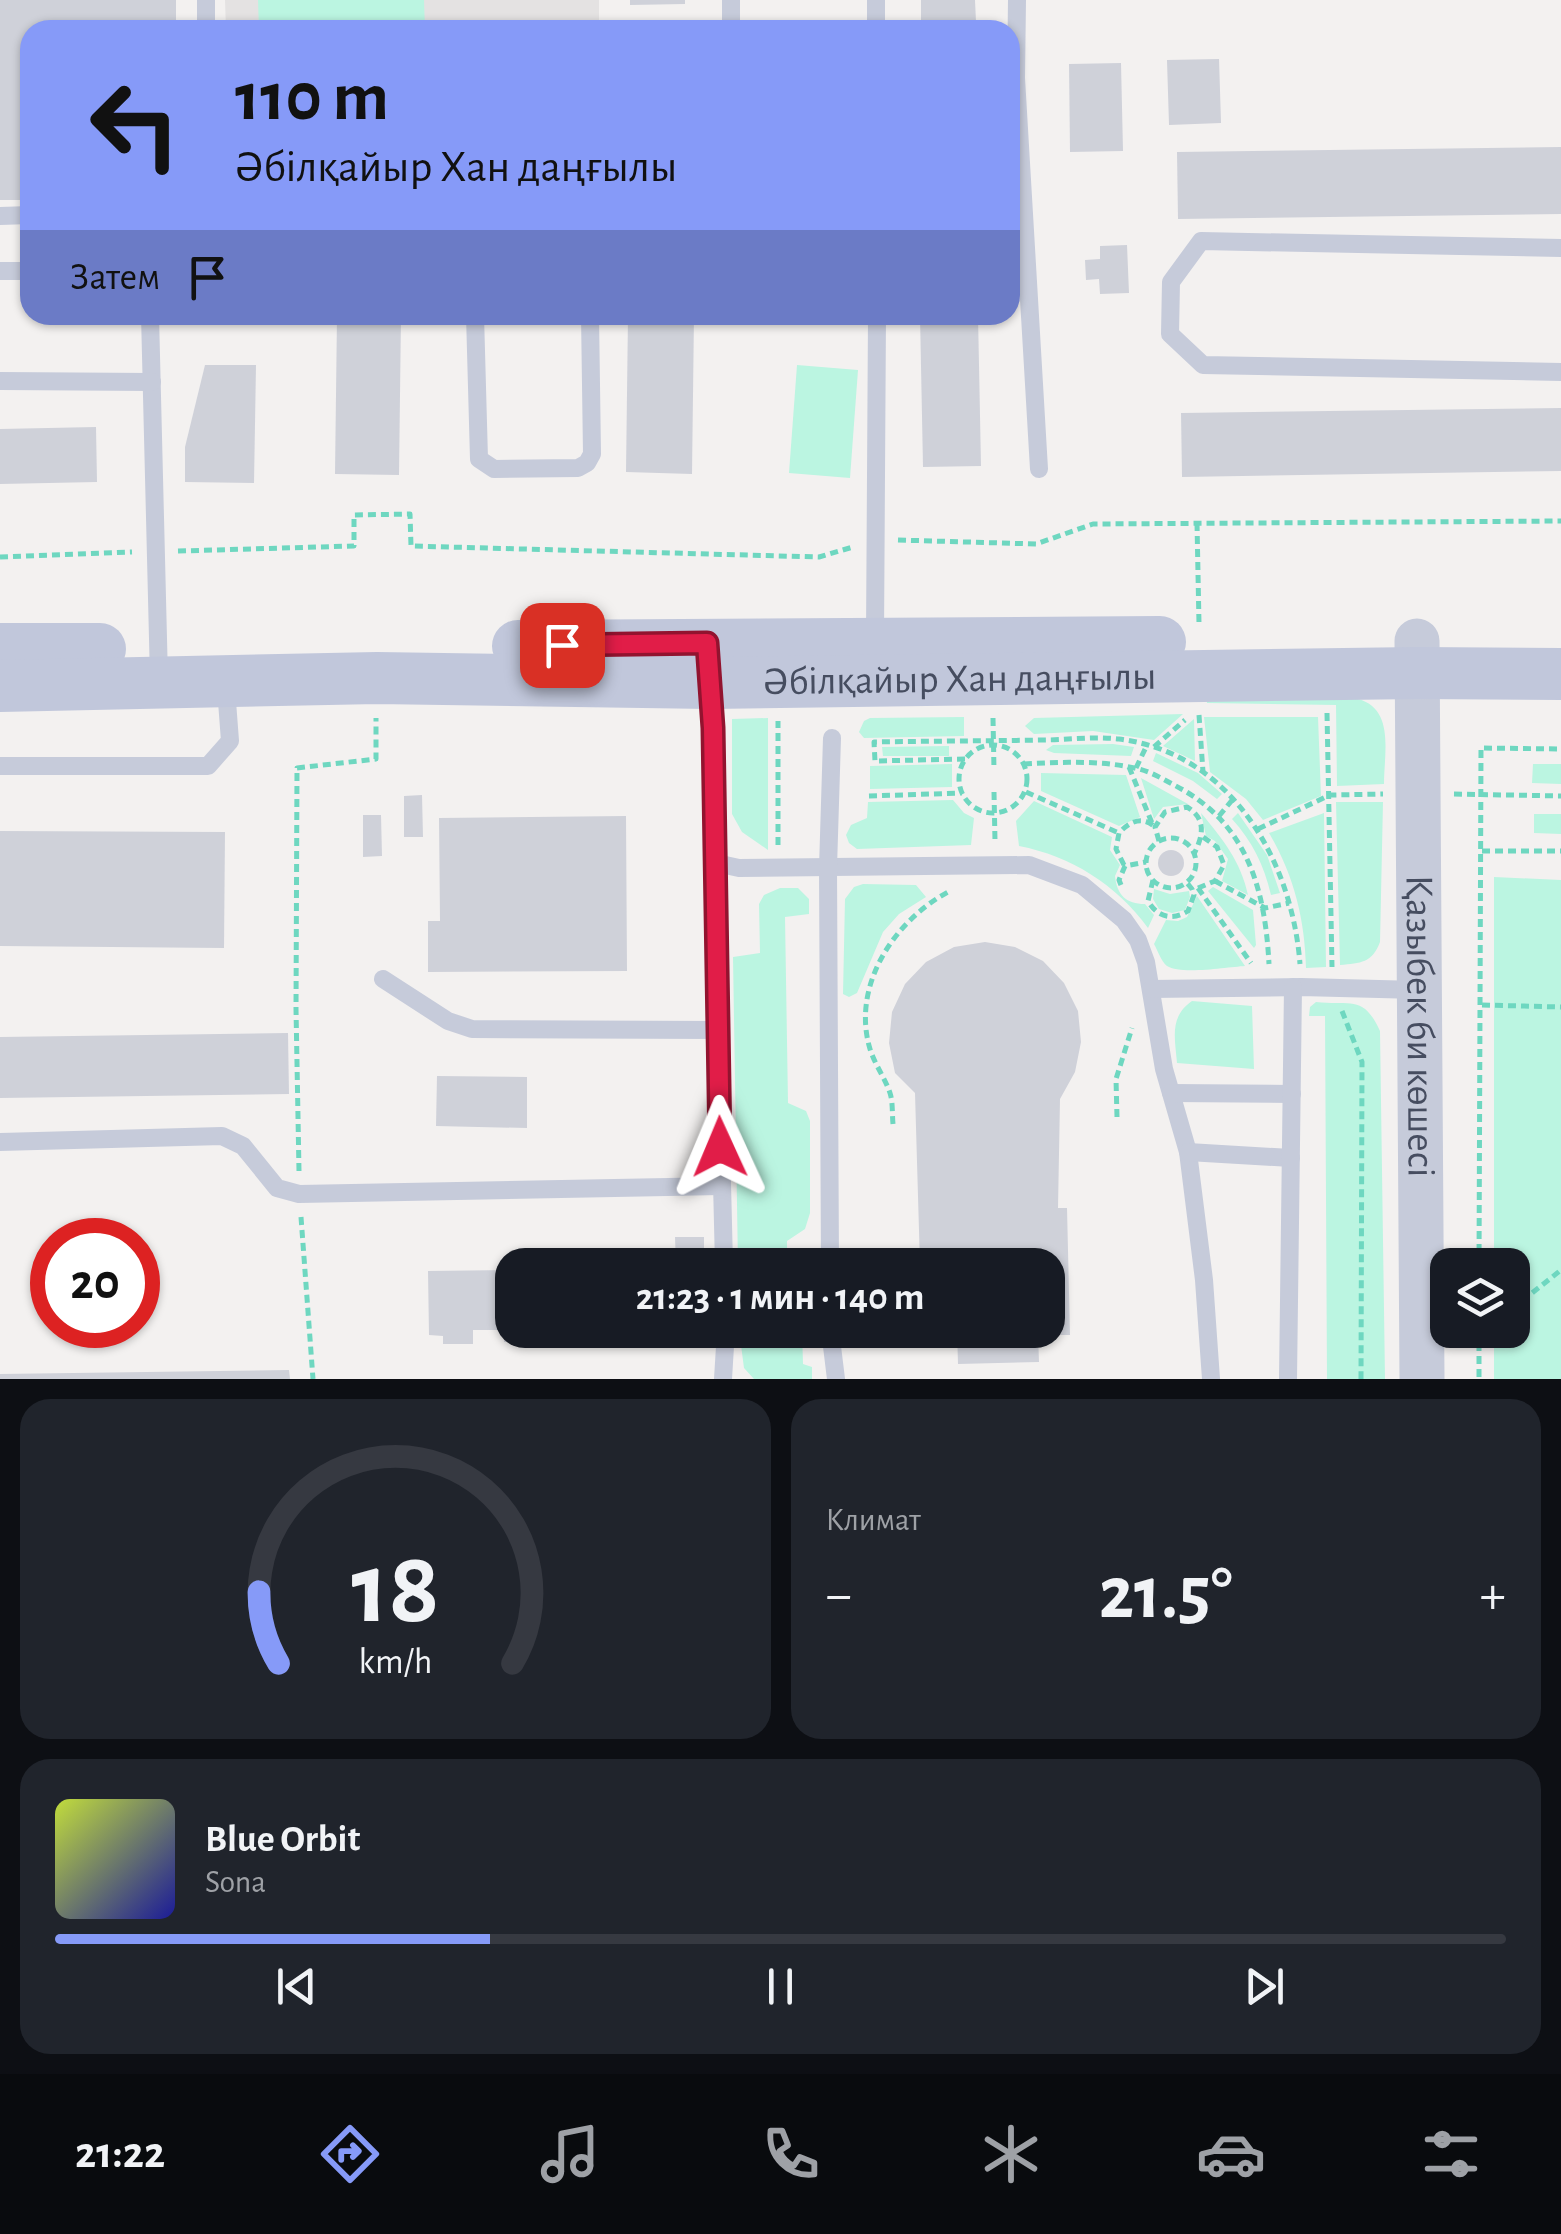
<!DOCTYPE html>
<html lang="ru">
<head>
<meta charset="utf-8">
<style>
  body { margin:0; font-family:"Alegreya Sans",sans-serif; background:#20242c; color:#f1f3f6; height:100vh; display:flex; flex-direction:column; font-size:38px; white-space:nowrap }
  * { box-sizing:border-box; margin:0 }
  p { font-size:32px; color:#9ea1a6 }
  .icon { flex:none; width:55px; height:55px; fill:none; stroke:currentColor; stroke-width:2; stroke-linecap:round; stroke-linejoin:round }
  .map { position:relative; height:1379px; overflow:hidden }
  .panel { display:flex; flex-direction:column; gap:20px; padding:20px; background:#0d0f14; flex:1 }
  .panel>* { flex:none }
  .top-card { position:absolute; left:20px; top:20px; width:1000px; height:305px; border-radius:30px; box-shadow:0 2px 8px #0004; background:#869af8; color:#111; overflow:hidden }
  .tools { position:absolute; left:1430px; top:1248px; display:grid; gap:20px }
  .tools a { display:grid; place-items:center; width:100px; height:100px; border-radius:20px; background:#171b24; box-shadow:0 2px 8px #0004; font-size:50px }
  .speed { position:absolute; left:30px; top:1218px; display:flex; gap:20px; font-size:50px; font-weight:700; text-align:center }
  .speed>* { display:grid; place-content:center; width:130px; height:130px; border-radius:50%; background:#171b24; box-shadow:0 2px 8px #0004; line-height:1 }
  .speed .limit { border:15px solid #d22; background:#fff; color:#111 }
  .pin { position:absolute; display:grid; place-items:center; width:85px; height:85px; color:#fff; margin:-42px; border-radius:20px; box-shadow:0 5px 15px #0006 }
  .me { position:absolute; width:110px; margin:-55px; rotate:359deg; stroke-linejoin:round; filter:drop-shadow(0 0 8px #0008) }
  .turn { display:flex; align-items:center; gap:35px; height:210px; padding:0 50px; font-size:45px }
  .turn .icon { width:130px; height:130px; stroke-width:2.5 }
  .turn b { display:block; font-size:70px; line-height:85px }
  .then { display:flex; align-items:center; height:95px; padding:0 50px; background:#0003; gap:20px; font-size:38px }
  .big { font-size:75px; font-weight:600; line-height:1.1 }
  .panel .widget { flex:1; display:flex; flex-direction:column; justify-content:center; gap:15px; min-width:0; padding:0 35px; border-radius:30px; background:#20242c }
  .panel .dial { align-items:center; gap:0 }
  .dial svg { height:260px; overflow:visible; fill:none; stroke:#363941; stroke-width:7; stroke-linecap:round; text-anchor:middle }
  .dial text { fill:#f1f3f6; stroke:none }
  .song { display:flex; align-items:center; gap:30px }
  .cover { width:120px; height:120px; border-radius:15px; background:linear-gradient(135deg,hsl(70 70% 55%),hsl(240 70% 35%)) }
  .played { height:10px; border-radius:5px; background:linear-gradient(90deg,#869af8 30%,#363941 30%) }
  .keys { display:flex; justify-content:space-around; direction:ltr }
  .heat { display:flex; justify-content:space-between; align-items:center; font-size:55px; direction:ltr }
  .panel .tiles { flex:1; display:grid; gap:20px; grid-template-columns:1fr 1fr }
  .widget:last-child { grid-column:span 2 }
  .trip { position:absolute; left:495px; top:1248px; width:570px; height:100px; border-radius:30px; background:#171b24; box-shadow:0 2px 8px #0004; font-weight:600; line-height:100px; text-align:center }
  .menu { display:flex; height:160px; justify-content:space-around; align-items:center; background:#090b0e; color:#9ea1a6 }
  .menu .icon { width:70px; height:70px }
  .menu .selected { color:#869af8 }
  .menu b { font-size:45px; color:#f1f3f6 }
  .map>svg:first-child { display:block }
</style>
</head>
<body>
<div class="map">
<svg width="1561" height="1379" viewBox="0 0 1561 1379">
  <rect width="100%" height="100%" fill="#f3f1f0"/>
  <path fill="#e4e2e2" d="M225 0H599V30H226Z"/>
  <g fill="#bbf5e1">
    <path d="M258 0H424L425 30H259Z"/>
    <path d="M797 365 858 370 850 478 789 473Z"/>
    <path d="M1206 697 1358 699C1395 709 1384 753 1384 784L1337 786 1336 705 1207 703Z"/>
    <path d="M1183 714 1154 740 1093 731 1034 734 1025 726 1034 718Z"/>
    <path d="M964 717V736L864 738 859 732 864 721 870 718Z"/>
    <path d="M1204 717H1318L1321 796 1263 820 1246 799 1210 772Z"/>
    <path d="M768 718V850L742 832 732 814V719Z"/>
    <path d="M1194 719 1195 761 1163 746Z"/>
    <path d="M1113 744 1134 747 1131 756 1054 753 1046 750 1053 745Z"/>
    <path d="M949 746V756H883L882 747Z"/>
    <path d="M1156 753 1198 773 1222 794 1217 799 1193 781 1153 761Z"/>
    <path d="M952 764V787L870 789V766Z"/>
    <path d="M1533 764H1561V784L1532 783Z"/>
    <path d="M1041 773 1126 775 1140 817 1119 826 1041 791Z"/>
    <path d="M1141 778 1188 804 1163 807 1154 819Z"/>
    <path d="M953 800 964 813 974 818 971 845 857 849 849 843 846 835 851 825 867 818 868 802Z"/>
    <path d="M1034 801 1112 837 1110 850 1120 865 1115 876C1117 895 1126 904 1145 904L1154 915 1148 928C1117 885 1071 856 1019 846L1016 821Z"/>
    <path d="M1336 802H1383L1380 942C1372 963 1361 963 1340 965Z"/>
    <path d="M1201 813C1223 839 1241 862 1248 895L1222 881 1228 859 1215 841 1206 836Z"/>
    <path d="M1238 813 1267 855 1280 893 1271 895C1264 865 1252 841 1232 819Z"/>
    <path d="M1324 813 1326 967 1306 968C1305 920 1294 875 1269 833Z"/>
    <path d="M1534 814H1561V834L1534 833Z"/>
    <path d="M1494 877 1561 880V1379H1494V1330H1512V1265H1494Z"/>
    <path d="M863 884 916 885 926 897 899 914 883 932 857 993 849 997 843 994 845 899 854 887Z"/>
    <path d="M1213 887 1253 910 1256 945 1254 948 1208 891Z"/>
    <path d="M780 888H798L809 899V914L785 917 788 1103 806 1111 810 1121V1213L805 1229 787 1241V1265H738L733 957 760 953 759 904 764 895Z"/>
    <path d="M1154 889 1170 894 1189 891 1190 897 1185 910 1172 913 1159 909 1153 899Z"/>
    <path d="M1197 896 1245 966C1228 967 1181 975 1167 966 1161 961 1158 951 1154 944L1166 920 1178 921 1187 917Z"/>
    <path d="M1192 1001 1252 1006 1254 1069 1177 1063C1175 1038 1169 1017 1192 1001Z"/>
    <path d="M1316 1002C1351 1006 1363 994 1380 1031L1385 1379H1327L1325 1016H1309L1310 1007Z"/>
    <path d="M739 1330H802L803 1364 812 1367V1379H754L744 1368Z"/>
  </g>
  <g fill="#cfd1d9">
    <path d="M0 0H176V22L55 24 56 30H30V200H0Z"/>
    <path d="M630 0H685V4L630 5Z"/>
    <path d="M921 0H975L976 22 921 23Z"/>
    <path d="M1219 59 1221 123 1169 125 1167 60Z"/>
    <path d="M1121 63 1123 151 1070 152 1069 64Z"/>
    <path d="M1561 147V214L1178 219 1177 152Z"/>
    <path d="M1127 245 1129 293 1100 294 1099 279 1086 280 1085 260 1100 259V246Z"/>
    <path d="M337 315H401L399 475 335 474Z"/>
    <path d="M628 315H694L692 474 626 472Z"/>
    <path d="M920 315H978L981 466 923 467Z"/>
    <path d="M205 365H256L254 483 185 482V447Z"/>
    <path d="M1561 408V471L1182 477 1181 413Z"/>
    <path d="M96 427 97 482 0 484V429Z"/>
    <path d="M422 795 423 837H404V796Z"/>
    <path d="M363 815H381L382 856 363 857Z"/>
    <path d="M626 816 627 971 428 972V921H440L439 818Z"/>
    <path d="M0 831 225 832 224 948 0 946Z"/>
    <circle cx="1171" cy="863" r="13"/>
    <path d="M985 942 1015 947 1043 961 1064 983 1078 1011 1081 1042 1075 1072 1060 1099 1058 1208H1067L1070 1335H1038L1039 1362 958 1364 957 1330H1048V1265H920L915 1093 895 1073 889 1043 892 1012 905 984 926 962 954 947Z"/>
    <path d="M288 1033 289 1094 0 1098V1037Z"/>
    <path d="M437 1076 527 1077V1128L436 1126Z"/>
    <path d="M675 1237H704V1265H676Z"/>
    <path d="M512 1270V1330H534V1342H504V1330H473V1344H443V1336L429 1335 428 1271Z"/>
    <path d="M547 1330H584V1342L547 1343Z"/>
    <rect x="610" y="1330" width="34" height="13"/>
    <path d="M676 1330H705V1347H677Z"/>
    <path d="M289 1370 290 1379H0V1374Z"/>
  </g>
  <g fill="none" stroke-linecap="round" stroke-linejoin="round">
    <g stroke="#6ed7c0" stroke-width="5" stroke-dasharray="8 5" stroke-linecap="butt">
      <path d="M1197 523 1199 624"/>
      <path d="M898 540 1036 544 1093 524 1561 521"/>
      <path d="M178 551 354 546V515L410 514 411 546 819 557 853 547"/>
      <path d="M0 557 132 552"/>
      <path d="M1327 713 1332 967"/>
      <path d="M1199 715 1203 772"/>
      <path d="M993 718 994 770"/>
      <circle cx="993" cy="779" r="34"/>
      <path d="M1154 747 1185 720"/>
      <path d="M965 759 875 761 874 742C930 741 986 741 1043 740 1067 740 1094 736 1119 739 1231 753 1292 860 1300 964"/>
      <path d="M1024 764C1062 762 1102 760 1139 769 1151 772 1163 779 1174 785 1247 822 1265 888 1269 964"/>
      <path d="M1129 767 1152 823"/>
      <path d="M1136 768 1147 745"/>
      <path d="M994 792 995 841"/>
      <path d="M1026 792 1119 833"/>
      <path d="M1454 794 1561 796"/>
      <path d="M869 796 962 793"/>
      <path d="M1219 816 1233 799"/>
      <path d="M1258 829 1330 795 1383 794"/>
      <circle cx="1171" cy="863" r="25"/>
      <path d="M1159 841 1155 827 1165 812 1187 807C1207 819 1203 836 1194 854"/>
      <path d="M778 845V721"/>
      <path d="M1482 851H1561"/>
      <path d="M1124 865 1116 849 1119 833C1129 822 1142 815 1155 827"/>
      <path d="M1153 880 1148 901C1157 917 1172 921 1188 911L1194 895 1192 889 1187 883"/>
      <path d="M1215 881 1265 908 1289 903"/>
      <path d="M1121 885 1119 880 1125 866 1146 862"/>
      <path d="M1198 888 1251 963"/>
      <path d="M1198 888 1215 881 1224 865 1217 847 1203 837"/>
      <path d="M1482 1005 1561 1007"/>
      <path d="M1342 1011 1362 1062 1361 1379"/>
      <path d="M1117 1117 1116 1079 1132 1028"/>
      <path d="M893 1124C892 1114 893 1102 890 1093 885 1078 875 1065 870 1049 851 986 894 921 948 892"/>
      <path d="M299 1171 296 1009 297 768 376 759V718"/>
      <path d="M301 1217 313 1379"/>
      <path d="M1479 1265 1481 748 1561 749"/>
      <path d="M1512 1309 1561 1270"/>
      <path d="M1479 1330V1379"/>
    </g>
    <g stroke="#c6cbda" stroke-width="18">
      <path d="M206 0V30"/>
      <path d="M731 0V30"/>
      <path d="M876 0V30"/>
      <path d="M1017 0 1016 78 1039 469"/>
      <path d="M0 216 30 215"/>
      <path d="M1561 248 1201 241 1171 282 1170 334 1203 365 1561 372"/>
      <path d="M0 271H30"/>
      <path d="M150 315 159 679"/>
      <path d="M475 315 479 459 494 469 578 468 587 463 592 454 590 315"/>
      <path d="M0 381 152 382"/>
      <path d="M875 637 877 315"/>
      <path d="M710 686 724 1265"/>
      <path d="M0 766H208L230 741 226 688"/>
      <path d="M716 863 739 868 1029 865 1082 885 1124 920 1138 940 1146 962 1164 1069 1188 1152 1204 1280 1211 1379"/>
      <path d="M383 979 448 1021 472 1029 719 1030"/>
      <path d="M1151 989 1301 987 1418 990"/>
      <path d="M1171 1093 1292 1094"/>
      <path d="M0 1142 222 1136 243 1146 277 1188 299 1194 721 1186"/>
      <path d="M1188 1152 1291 1158"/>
      <path d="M830 1265 828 868 832 738"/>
      <path d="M830 1330 836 1379"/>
      <path d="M723 1379 726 1330"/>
      <path d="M1288 1379 1293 987"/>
    </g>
    <path stroke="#c6cbda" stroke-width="45" id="s1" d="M1417 641 1422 1379"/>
    <g stroke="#c1c7db" stroke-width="52">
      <path d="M518 646 1160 642"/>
      <path d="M0 649H100"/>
      <path id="s2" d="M0 686 377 678 710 683 1417 673 1561 674"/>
    </g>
  </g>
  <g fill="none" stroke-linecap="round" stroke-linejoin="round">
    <g stroke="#92132f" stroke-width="25">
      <path id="route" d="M562 645 707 643 713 728 720 1147"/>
    </g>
    <use href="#route" stroke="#e11d48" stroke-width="18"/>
  </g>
  <g text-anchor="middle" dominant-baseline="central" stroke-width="9" stroke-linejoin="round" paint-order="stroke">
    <g font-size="40" fill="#464d60" stroke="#fff">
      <text stroke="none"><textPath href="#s2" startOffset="960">Әбілқайыр Хан даңғылы</textPath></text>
      <text stroke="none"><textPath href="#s1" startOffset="385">Қазыбек би көшесі</textPath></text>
    </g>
  </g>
</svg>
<div class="tools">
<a><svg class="icon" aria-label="layers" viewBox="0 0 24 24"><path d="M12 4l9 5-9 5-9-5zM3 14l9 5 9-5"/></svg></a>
</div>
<div class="speed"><div class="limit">20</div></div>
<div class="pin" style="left:562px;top:645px;background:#d93025"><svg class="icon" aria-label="arrive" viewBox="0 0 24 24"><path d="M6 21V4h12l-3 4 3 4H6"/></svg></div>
<svg class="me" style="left:720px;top:1147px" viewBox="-20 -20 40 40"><path d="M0-17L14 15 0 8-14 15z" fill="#e11d48" stroke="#fff" stroke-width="4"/></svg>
<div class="trip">21:23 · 1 мин · 140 m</div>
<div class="top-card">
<div class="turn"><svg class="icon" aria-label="left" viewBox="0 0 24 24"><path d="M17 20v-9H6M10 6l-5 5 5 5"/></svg><div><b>110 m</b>Әбілқайыр Хан даңғылы</div></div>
<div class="then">Затем<svg class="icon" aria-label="arrive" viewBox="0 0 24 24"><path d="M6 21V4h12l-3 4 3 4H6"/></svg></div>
</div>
</div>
<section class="panel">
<div class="tiles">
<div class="widget dial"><svg viewBox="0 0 100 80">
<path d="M14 69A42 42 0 1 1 86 69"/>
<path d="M14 69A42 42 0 0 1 8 47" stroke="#869af8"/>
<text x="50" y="56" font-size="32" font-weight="700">18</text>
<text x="50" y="72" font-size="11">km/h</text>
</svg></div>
<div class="widget"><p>Климат</p>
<div class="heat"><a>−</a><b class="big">21.5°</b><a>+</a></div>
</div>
<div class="widget">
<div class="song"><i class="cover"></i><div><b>Blue Orbit</b><p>Sona</p></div></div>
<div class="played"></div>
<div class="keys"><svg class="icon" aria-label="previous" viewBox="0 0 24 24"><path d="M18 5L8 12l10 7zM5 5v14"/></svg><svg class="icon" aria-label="pause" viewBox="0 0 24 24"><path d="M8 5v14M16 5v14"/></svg><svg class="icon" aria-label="next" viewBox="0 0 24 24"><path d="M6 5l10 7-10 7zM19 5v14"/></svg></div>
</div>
</div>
</section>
<nav class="menu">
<b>21:22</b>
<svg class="icon selected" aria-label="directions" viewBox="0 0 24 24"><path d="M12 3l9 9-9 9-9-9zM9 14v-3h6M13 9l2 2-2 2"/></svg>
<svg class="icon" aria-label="music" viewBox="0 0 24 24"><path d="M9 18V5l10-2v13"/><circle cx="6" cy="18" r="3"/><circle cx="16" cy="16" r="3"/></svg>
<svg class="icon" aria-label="phone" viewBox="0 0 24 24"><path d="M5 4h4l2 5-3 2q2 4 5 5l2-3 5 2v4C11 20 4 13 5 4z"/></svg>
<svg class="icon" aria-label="climate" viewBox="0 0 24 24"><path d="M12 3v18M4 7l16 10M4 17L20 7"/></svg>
<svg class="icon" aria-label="car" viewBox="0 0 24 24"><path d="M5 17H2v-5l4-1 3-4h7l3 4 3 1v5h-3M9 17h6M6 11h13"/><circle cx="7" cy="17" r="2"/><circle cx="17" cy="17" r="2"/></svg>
<svg class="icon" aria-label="filters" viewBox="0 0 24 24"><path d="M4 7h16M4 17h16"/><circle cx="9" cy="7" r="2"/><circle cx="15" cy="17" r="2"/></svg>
</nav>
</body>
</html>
